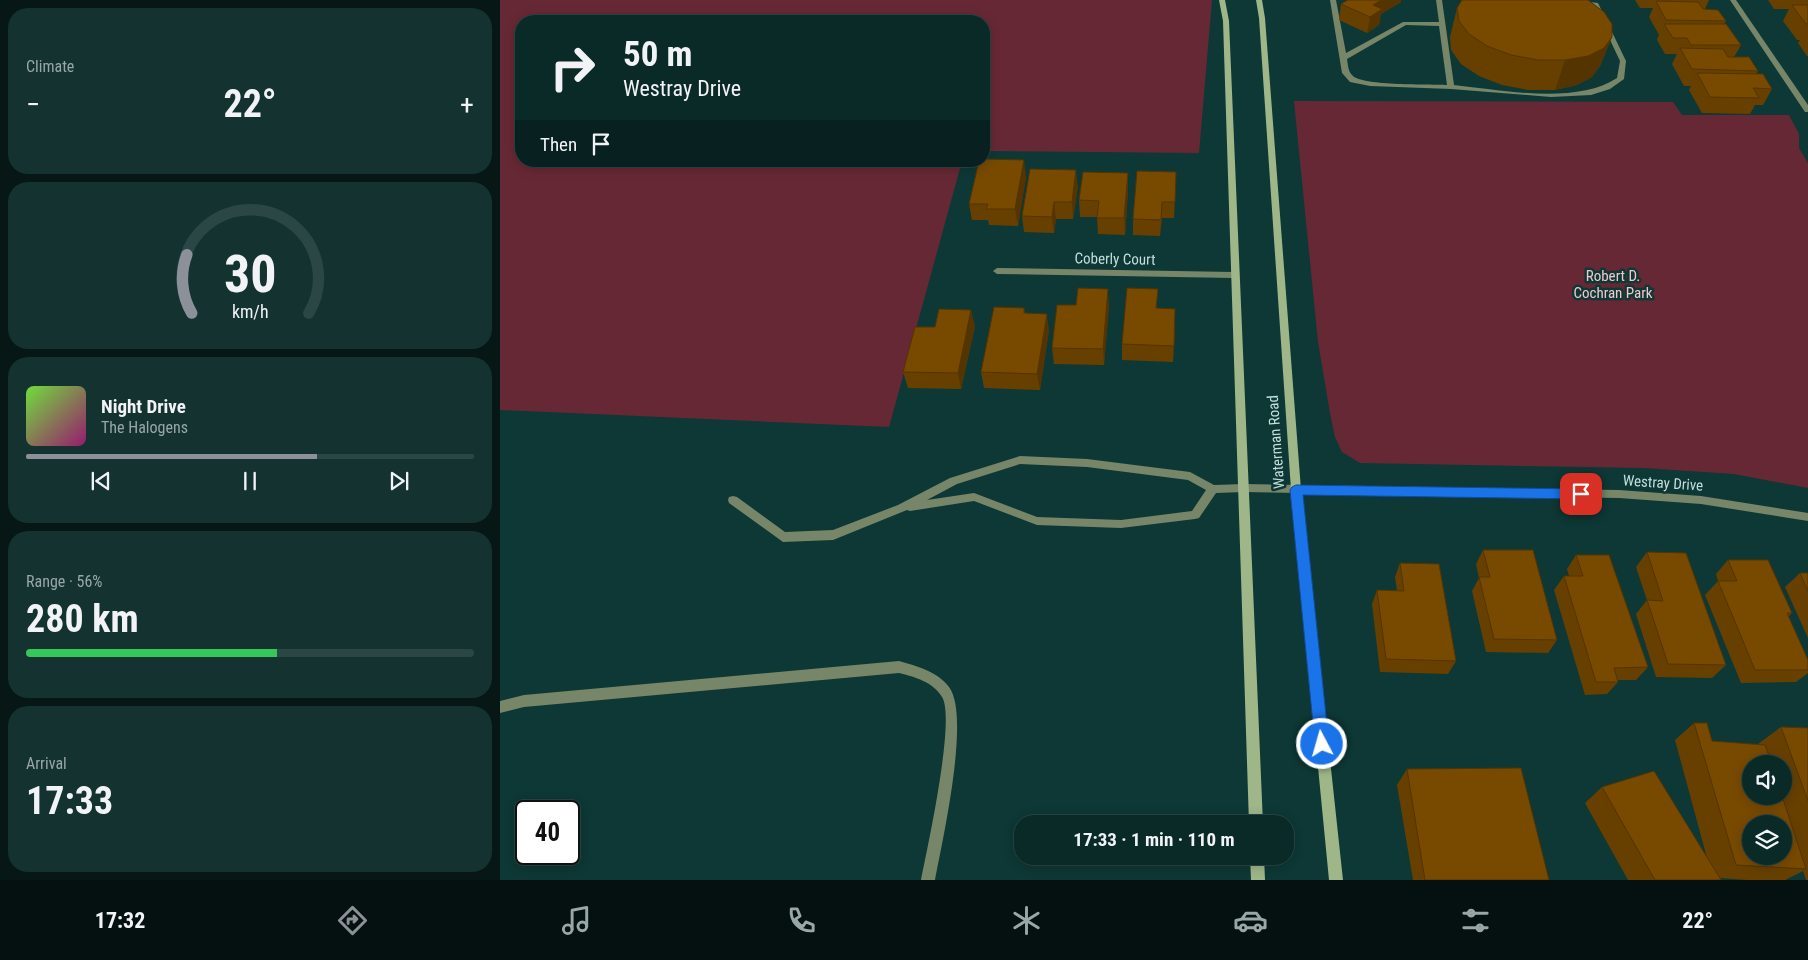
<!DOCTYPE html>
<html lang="en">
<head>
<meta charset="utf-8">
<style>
  body { margin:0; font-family:"Roboto Condensed",sans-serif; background:#133230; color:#f1f3f6; height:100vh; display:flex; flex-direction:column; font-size:19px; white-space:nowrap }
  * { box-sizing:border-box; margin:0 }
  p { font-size:16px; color:#99a7a8 }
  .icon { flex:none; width:28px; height:28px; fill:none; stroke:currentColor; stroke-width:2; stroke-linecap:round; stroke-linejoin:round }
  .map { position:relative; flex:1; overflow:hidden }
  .details { display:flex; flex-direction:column; gap:8px; padding:8px; background:#061716; width:500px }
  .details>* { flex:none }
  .guide { position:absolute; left:15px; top:15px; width:475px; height:152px; border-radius:20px; box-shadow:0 2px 12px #0003,0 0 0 1px #2a4645; background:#0a2a28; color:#f1f3f6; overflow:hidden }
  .fabs { position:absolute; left:1242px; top:755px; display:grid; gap:10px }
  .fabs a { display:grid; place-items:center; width:50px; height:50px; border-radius:50%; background:#0a2a28; box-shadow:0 2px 12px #0003,0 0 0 1px #2a4645; font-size:25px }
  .speed { position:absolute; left:15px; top:800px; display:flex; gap:10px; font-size:25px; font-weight:700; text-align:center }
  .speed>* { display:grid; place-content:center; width:65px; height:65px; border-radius:50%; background:#0a2a28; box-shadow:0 2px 12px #0003,0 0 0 1px #2a4645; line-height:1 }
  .speed .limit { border:2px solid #111; border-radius:8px; background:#fff; color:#111 }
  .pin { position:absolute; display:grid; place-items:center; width:42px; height:42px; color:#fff; margin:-21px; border-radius:10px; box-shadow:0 2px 8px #0006 }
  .me { position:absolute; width:55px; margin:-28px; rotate:354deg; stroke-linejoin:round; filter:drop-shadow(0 0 4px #0008) }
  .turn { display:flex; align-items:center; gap:18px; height:105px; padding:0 25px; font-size:22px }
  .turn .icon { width:65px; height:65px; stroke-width:2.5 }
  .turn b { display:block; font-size:35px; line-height:42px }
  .then { display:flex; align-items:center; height:48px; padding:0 25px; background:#0003; gap:10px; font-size:19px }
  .big { font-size:38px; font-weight:700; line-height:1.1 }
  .details .tile { flex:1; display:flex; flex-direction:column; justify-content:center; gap:8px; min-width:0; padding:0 18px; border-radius:20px; background:#133230 }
  .details .dial { align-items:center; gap:0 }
  .dial svg { height:130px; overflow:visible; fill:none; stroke:#2a4645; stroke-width:7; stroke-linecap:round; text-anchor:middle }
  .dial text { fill:#f1f3f6; stroke:none }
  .song { display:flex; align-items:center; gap:15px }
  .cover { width:60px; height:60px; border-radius:8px; background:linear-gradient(135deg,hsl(100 70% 55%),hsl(320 70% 35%)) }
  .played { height:5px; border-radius:2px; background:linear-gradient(90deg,#8c9099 65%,#2a4645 65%) }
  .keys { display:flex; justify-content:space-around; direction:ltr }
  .heat { display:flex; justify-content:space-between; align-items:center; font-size:28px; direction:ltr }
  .charge { height:8px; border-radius:4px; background:linear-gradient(90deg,#34c759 56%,#2a4645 0) }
  .trip { position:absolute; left:514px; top:815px; width:280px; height:50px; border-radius:20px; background:#0a2a28; box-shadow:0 2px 12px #0003,0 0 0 1px #2a4645; font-weight:700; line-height:50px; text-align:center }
  .tabs { display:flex; height:80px; justify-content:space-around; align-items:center; background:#041110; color:#99a7a8 }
  .tabs .icon { width:35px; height:35px }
  .tabs .active { color:#8c9099 }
  .tabs b { font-size:22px; color:#f1f3f6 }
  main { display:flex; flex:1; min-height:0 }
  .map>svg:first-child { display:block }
</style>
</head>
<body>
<main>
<section class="details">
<div class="tile"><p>Climate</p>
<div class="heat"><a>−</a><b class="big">22°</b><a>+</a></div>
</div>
<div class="tile dial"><svg viewBox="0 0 100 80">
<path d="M14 69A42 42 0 1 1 86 69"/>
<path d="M14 69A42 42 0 0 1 11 33" stroke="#8c9099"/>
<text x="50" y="56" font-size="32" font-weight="700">30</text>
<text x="50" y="72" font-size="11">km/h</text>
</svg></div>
<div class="tile">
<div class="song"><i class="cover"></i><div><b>Night Drive</b><p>The Halogens</p></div></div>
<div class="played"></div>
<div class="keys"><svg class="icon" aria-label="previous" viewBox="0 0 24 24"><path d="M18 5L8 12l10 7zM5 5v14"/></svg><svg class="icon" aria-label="pause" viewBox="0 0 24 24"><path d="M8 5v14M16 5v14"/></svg><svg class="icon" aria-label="next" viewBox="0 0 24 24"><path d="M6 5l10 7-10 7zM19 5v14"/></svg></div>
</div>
<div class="tile"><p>Range · 56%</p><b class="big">280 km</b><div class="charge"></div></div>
<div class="tile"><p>Arrival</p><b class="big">17:33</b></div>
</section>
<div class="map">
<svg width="1308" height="880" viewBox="0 0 1308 880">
  <rect width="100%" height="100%" fill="#0d3835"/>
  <g fill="#672835">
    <path d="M0 0H712L699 153 484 151V21H21V161H462L389 427 0 410Z"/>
    <path d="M794 101 1173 102 1182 115H1289L1299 134V148L1308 163V488L1234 474 1144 468 860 463 842 452 835 437 830 413 818 342Z"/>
  </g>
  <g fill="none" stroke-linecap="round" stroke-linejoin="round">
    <g fill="#778669" fill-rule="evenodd">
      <path d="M830 0H836L846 53 903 22H939L936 0H942L954 85C1001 90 1077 105 1117 78L1120 61 1094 6 1081 5 1078 3 1081 1 1098 3 1126 61 1124 79 1110 89 1091 95 1051 97 951 89 870 86 850 82 842 73ZM906 25 939 26 947 85C930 84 864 86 853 76 848 72 848 65 847 59Z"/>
      <path d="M520 456 587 459 690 472 714 485 744 484 748 485 749 488 748 491 744 492 716 493 699 518 695 519 621 528 537 525 474 501 410 511 407 510 333 540 283 542 229 503 228 500 229 497 233 496 237 497 285 532 333 530 398 505 450 478ZM520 464 587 467 688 480 706 490 692 511 621 520 537 517 474 493 427 500 457 484Z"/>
    </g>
    <g fill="#778669" fill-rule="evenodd">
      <path d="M1230 0H1236L1308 105V112H1305Z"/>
      <path d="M497 268 733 272 737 275 733 278 497 274 493 271Z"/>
      <path d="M744 484 1119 490 1201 496 1308 513V521L1201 504 1119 498 744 492 740 491 739 488 740 485Z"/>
      <path d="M399 661C417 666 438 672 449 687 471 716 442 842 435 880H421C427 849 456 719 442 697 433 682 415 677 399 673L24 707 0 713V701L24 695Z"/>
    </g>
    <g fill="#9fb689" fill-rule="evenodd">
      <path d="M719 0H725L729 21 763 824H749L723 21Z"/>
      <path d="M756 0H762L765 18 801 490 843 880H829L791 490 759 18Z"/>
      <path d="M750 856H764L765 880H751Z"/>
    </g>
  </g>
  <g fill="#674000" fill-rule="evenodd">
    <path d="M848 0H901V2L881 14 879 25 867 33 839 20 841 4Z"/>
    <path d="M1135 0H1209L1205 9 1226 21 1224 24 1241 45 1234 57 1258 71 1256 74 1272 89 1263 105H1255L1250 114 1202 113 1189 90 1191 86H1184L1172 64 1177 54H1165L1157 40 1159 35 1149 17 1153 8H1140Z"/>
    <path d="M1268 0H1308V56H1307L1298 43 1300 40H1297L1283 21 1289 9H1274Z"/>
    <path d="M957 8 1112 37 1100 66 1092 77 1077 85 1055 90H1028L1002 85 979 76 961 64 951 50 950 37Z"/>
    <path d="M676 172 674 218H662L660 236 633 235V219Z"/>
    <path d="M526 177 518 226 489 225 488 220H472L469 204Z"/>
    <path d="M578 186 573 219H556L554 233 524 232 522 216Z"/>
    <path d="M628 190 625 235 598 234 597 217H580L579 200Z"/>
    <path d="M609 305 604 365 554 364 552 348Z"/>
    <path d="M524 308 525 313 549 330 540 390 484 388 481 372Z"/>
    <path d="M657 308 675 325 673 362 622 360V344Z"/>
    <path d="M475 326 461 389 408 388 403 372Z"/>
    <path d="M983 550 1057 640 1048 653 986 652 972 591 979 578 976 564Z"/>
    <path d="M1147 552 1226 665 1212 678 1156 677 1136 614 1147 600 1136 567Z"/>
    <path d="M1076 555 1148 667 1136 680H1118V682L1107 694 1085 695 1054 590 1064 576H1069L1067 569Z"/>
    <path d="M1228 560 1292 613 1288 617 1308 660V673L1296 682 1241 683 1205 595 1218 581 1216 574Z"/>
    <path d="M900 563 956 661 948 674 880 672 872 604 877 590 897 591 895 577Z"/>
    <path d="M1300 573H1308V638L1285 587Z"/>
    <path d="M1194 723 1212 741 1258 745V744L1281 727 1308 728V880H1306L1303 871 1285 880H1248L1220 878 1221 880H1128L1085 803 1102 787 1207 858 1175 740ZM1251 764H1284V796H1251Z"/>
    <path d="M907 769 1049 880H913L897 785Z"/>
  </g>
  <g fill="#543400">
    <path d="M881 0H901V2L881 14 879 25 867 33 870 17 873 5Z"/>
    <path d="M1112 37 1100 66 1092 77 1077 85 1055 90 1065 60Z"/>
    <path d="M524 160 526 177 518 226 515 209Z"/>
    <path d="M576 170 578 186 573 219 572 202Z"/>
    <path d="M628 173V190L625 235 624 218Z"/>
    <path d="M554 202 556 219 554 233 552 217Z"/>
    <path d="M662 202V218L660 236 661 220Z"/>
    <path d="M608 289 609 305 604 365 603 349Z"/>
    <path d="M471 310 475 326 461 389 458 373Z"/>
    <path d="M547 314 549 330 540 390 537 374Z"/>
  </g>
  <g fill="#784a00" stroke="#543400" fill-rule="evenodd">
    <path d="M848 0H881L873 5 882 9 870 17 841 4Z"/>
    <path d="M962 0H1088L1104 12 1112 24V37L1104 48 1088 56 1065 60H1038L1011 55 987 46 969 34 959 21 957 8Z"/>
    <path d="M1156 1 1198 2 1203 9 1218 10 1226 21 1166 20Z"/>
    <path d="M1292 5H1308V24H1306Z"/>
    <path d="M1164 24H1226L1241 45H1191L1187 38H1173Z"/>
    <path d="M1180 48 1223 49 1228 57H1249L1258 71 1192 69Z"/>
    <path d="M1197 73 1263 74 1272 89 1253 88 1259 98 1210 97Z"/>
    <path d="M484 159 524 160 515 209H486L488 204H469L479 161H484Z"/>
    <path d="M530 169 576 170 572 202H554L552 217 522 216Z"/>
    <path d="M637 171 676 172 675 202H662L661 220 633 219Z"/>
    <path d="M583 172 628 173 624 218H597L599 201 579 200Z"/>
    <path d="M578 288 608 289 603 349 552 348 557 305H576Z"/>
    <path d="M627 288 658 289 656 308 675 309 674 346 622 344Z"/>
    <path d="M494 307 524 308V313L547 314 537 374 481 372Z"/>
    <path d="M439 309 471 310 458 373 403 372 415 327H435Z"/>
    <path d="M983 550H1033L1057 640 994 639 979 577H990Z"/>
    <path d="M1147 552 1186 553 1226 665 1168 664 1147 600 1163 601Z"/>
    <path d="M1076 555H1109L1148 667 1114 668 1118 682H1096L1064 576H1083Z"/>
    <path d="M1228 560H1268L1292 613H1287L1308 660V670H1255L1218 581H1237Z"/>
    <path d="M900 563 939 564 956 661 886 659 877 590 904 591Z"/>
    <path d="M1300 573H1308V591Z"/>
    <path d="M1194 723H1207L1212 741 1265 745 1272 764H1251V796H1282L1306 869 1236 865ZM1251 824H1284V856H1251Z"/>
    <path d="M1281 727 1308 728V801Z"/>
    <path d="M1021 768 1049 880H925L907 769Z"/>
    <path d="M1154 771 1221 880H1155L1102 787Z"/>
  </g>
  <path fill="#1a73e8" stroke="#114b97" d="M796 485 1081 489 1085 490 1087 494 1085 497 1081 499 803 495 829 744 827 748 822 750 817 748 815 744 790 490 792 487Z"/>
  <g text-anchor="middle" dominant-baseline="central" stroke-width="5" stroke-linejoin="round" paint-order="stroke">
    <g font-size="15" fill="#c3dedc" stroke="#0d3835">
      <text transform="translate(615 259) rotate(1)">Coberly Court</text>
      <text transform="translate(776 442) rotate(-94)">Waterman Road</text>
      <text transform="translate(1163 483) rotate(4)">Westray Drive</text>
    </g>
    <g font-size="15" fill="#f3c6cc" stroke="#0d3835">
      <text x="1113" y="276">Robert D.<tspan x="1113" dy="17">Cochran Park</tspan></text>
    </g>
  </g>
</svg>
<div class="fabs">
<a><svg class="icon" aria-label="sound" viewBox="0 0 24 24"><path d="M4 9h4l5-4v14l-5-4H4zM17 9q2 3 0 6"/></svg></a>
<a><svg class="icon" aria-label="layers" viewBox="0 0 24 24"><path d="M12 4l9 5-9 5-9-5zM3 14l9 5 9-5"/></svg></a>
</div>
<div class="speed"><div class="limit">40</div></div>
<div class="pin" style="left:1081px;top:494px;background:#d93025"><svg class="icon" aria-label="arrive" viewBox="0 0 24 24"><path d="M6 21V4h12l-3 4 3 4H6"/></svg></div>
<svg class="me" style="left:822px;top:744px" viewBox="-20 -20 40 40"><circle r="17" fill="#1a73e8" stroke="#fff" stroke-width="3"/><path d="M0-11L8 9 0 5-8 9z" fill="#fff"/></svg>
<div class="trip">17:33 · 1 min · 110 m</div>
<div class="guide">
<div class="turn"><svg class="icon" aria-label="right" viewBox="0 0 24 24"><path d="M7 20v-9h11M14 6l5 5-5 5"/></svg><div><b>50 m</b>Westray Drive</div></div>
<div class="then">Then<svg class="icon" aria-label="arrive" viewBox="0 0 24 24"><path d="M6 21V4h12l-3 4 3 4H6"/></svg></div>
</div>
</div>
</main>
<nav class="tabs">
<b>17:32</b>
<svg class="icon active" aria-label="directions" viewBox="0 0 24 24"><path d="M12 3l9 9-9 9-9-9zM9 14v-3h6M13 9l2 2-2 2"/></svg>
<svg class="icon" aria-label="music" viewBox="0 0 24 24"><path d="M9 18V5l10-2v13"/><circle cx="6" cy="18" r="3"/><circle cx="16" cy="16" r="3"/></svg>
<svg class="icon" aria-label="phone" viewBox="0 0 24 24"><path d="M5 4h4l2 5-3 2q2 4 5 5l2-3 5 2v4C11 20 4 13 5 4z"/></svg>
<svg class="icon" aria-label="climate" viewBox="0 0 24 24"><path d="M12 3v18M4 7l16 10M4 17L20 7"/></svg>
<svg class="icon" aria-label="car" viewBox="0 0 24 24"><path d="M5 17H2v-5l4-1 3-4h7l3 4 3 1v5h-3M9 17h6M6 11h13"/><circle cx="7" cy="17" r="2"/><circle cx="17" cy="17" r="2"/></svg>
<svg class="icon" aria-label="filters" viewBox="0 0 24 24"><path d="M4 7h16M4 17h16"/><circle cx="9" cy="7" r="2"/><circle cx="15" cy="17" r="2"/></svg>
<b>22°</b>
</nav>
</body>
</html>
